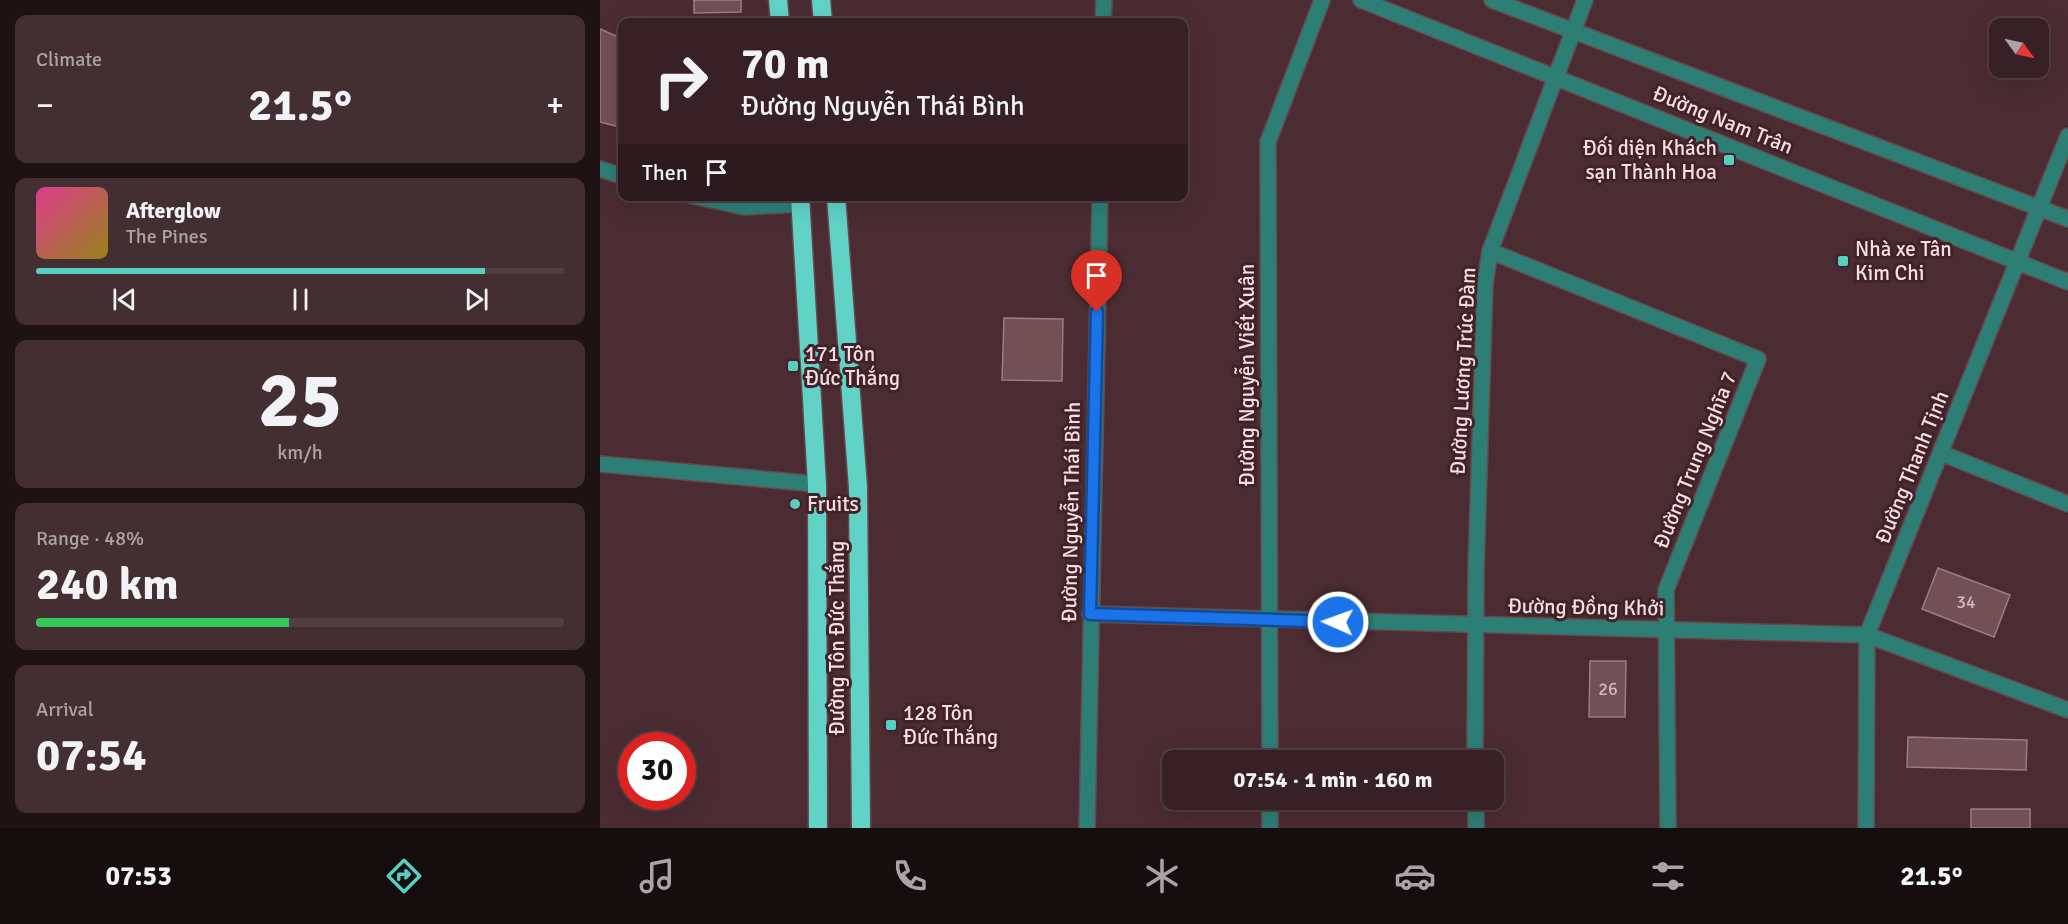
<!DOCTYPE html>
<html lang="en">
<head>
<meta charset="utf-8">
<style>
  body { margin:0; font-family:Signika,sans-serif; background:#432e32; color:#f1f3f6; height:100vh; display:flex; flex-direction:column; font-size:22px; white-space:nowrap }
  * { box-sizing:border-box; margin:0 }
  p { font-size:20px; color:#aba3a7 }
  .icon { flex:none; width:33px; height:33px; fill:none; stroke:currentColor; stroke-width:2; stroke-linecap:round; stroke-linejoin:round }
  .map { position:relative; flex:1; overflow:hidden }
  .details { display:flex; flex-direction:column; gap:15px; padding:15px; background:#1f1215; width:600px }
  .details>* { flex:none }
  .top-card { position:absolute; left:18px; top:18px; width:570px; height:183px; border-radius:12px; box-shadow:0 6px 24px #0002,0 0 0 2px #523e43; background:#382126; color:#f1f3f6; overflow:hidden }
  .needle { width:39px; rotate:123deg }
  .tools { position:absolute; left:1389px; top:18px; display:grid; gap:12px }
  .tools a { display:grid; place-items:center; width:60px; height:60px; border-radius:12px; background:#382126; box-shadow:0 6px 24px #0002,0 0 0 2px #523e43; font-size:30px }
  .speed { position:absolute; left:18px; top:732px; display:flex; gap:12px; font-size:30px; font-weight:700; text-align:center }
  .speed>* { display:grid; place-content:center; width:78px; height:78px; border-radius:50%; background:#382126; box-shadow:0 6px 24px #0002,0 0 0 2px #523e43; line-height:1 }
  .speed .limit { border:9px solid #d22; background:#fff; color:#111 }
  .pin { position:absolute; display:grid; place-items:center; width:51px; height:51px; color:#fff; margin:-62px -26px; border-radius:50% 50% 50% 0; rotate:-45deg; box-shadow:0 0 6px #0007 }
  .pin .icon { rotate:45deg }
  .me { position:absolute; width:66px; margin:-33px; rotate:272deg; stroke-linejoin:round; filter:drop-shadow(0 0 4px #0008) }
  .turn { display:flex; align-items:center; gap:21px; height:126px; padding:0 24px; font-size:27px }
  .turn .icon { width:78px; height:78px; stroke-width:2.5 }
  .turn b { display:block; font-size:42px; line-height:51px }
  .then { display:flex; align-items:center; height:57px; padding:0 24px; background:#0003; gap:12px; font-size:22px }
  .big { font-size:45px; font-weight:800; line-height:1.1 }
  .details .tile { flex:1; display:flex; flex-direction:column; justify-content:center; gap:9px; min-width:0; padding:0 21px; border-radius:12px; background:#432e32 }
  .details .dial { align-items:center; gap:0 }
  .dial b { font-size:78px; line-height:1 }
  .song { display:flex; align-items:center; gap:18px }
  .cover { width:72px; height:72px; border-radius:9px; background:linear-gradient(135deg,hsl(330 70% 55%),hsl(50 70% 35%)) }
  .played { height:6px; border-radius:3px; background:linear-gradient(90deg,#58cec0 85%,#523e43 85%) }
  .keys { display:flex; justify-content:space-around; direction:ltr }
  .heat { display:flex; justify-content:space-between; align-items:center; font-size:33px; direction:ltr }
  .charge { height:9px; border-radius:4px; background:linear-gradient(90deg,#34c759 48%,#523e43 0) }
  .trip { position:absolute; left:562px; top:750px; width:342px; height:60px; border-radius:12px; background:#382126; box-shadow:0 6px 24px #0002,0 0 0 2px #523e43; font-weight:800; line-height:60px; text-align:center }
  .menu { display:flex; height:96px; justify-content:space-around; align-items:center; background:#160d0f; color:#aba3a7 }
  .menu .icon { width:42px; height:42px }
  .menu .current { color:#58cec0 }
  .menu b { font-size:27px; color:#f1f3f6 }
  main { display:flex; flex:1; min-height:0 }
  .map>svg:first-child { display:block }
</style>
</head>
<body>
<main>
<section class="details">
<div class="tile"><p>Climate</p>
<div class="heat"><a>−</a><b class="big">21.5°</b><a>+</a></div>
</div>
<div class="tile">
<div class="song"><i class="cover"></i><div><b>Afterglow</b><p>The Pines</p></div></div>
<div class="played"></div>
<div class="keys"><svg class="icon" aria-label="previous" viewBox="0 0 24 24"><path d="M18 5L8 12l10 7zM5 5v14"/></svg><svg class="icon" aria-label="pause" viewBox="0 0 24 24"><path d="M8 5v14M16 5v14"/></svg><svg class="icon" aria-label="next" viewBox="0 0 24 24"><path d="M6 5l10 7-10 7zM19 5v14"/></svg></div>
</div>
<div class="tile dial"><b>25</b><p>km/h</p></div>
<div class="tile"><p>Range · 48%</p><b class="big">240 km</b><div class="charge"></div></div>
<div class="tile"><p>Arrival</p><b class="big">07:54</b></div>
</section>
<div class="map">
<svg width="1468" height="828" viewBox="0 0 1468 828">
  <rect width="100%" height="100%" fill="#4b2c32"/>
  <g fill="#725055" stroke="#a07b81" stroke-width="1.5">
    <path d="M94 0H141V12L94 13Z"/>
    <path d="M0 29 21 38 22 104 16 126 0 122Z"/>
    <path d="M404 318 463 319 462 381 402 380Z"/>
    <path d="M1338 568 1410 595 1394 637 1322 609Z"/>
    <path d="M990 661H1026L1025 717H989Z"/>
    <path d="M1308 737 1427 740 1426 770 1307 767Z"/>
    <rect x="1371" y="809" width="59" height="19"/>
  </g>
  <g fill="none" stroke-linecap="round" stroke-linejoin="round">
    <g stroke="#66484e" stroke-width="18">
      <g id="minor">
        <path d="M761 0 1468 282"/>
        <path d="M892 0 1468 219"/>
        <path d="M503 22 504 0"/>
        <path d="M0 169 22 176"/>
        <path d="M93 196 144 207 201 204"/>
        <path d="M890 251 1158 359 1066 590 1068 828"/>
        <path d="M1341 453 1468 504"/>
        <path d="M0 464 217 484"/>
        <path d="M490 614 1267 635 1468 710"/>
        <path d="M670 760 668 142 722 0"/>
        <path d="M875 760 876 570 885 284 890 251 985 0"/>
        <path d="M670 800V828"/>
        <path d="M876 800V828"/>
        <path d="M487 828 500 196"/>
        <path d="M1266 828 1267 635 1468 136"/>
      </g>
    </g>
    <g stroke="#66484e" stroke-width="21">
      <g id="highway">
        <path d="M178 0 180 22"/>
        <path d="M221 0 223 22"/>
        <path d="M200 196 217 484 218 828"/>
        <path d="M236 196 258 487 261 828"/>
      </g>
    </g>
    <use href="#minor" stroke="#2d7f76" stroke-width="15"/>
    <use href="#highway" stroke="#61d3c6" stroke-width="18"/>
  </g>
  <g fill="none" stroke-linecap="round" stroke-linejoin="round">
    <g stroke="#114b97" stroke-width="15">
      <path id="route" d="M497 312 490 614 738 622"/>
    </g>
    <use href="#route" stroke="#1a73e8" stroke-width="10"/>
  </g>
  <g fill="#58cec0" stroke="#402228" stroke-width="2">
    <rect x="1123" y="154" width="12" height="12" rx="3"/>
    <rect x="1237" y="255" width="12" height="12" rx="3"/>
    <rect x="187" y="360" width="12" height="12" rx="3"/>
    <circle cx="195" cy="504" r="6"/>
    <rect x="285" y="719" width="12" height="12" rx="3"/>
  </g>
  <g text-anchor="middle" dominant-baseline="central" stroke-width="6" stroke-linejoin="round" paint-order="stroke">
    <g font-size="18" fill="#d3babe">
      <text x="1366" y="602">34</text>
      <text x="1008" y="689">26</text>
    </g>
    <g font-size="21" fill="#f3dee1" stroke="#402228">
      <text transform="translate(1123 120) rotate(22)">Đường Nam Trân</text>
      <text transform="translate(863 371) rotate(-87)">Đường Lương Trúc Đàm</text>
      <text transform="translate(647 375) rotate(-90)">Đường Nguyễn Viết Xuân</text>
      <text transform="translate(1095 460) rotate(-68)">Đường Trung Nghĩa 7</text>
      <text transform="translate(1312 467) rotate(-68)">Đường Thanh Tịnh</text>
      <text transform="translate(471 512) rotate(-89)">Đường Nguyễn Thái Bình</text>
      <text transform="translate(986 607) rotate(1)">Đường Đồng Khởi</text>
      <text transform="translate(237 638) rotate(-90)">Đường Tôn Đức Thắng</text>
    </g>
    <g font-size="21" fill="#f3dee1" stroke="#402228" text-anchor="start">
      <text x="1117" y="148" text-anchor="end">Đối diện Khách<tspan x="1117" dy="24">sạn Thành Hoa</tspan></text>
      <text x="1255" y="249">Nhà xe Tân<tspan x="1255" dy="24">Kim Chi</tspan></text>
      <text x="205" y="354">171 Tôn<tspan x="205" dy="24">Đức Thắng</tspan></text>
      <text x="207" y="504">Fruits</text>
      <text x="303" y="713">128 Tôn<tspan x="303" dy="24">Đức Thắng</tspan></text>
    </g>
  </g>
</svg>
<div class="tools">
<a><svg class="needle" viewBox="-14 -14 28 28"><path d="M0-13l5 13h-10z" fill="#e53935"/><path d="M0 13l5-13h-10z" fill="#aba3a7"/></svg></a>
</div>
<div class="speed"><div class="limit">30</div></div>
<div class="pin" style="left:497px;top:312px;background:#d93025"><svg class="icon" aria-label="arrive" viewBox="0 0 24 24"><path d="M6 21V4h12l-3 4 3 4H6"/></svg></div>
<svg class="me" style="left:738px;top:622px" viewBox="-20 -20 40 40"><circle r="17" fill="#1a73e8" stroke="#fff" stroke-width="3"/><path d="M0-11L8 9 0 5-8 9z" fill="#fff"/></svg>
<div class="trip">07:54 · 1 min · 160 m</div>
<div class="top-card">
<div class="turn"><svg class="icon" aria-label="right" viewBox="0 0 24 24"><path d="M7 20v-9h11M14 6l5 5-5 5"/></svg><div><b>70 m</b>Đường Nguyễn Thái Bình</div></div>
<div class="then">Then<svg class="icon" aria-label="arrive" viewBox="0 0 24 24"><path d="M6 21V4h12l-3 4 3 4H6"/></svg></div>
</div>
</div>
</main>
<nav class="menu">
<b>07:53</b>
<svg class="icon current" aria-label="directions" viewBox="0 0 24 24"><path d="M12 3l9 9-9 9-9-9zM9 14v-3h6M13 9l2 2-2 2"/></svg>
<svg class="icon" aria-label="music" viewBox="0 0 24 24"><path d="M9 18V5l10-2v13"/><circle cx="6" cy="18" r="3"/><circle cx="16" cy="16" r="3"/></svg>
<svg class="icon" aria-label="phone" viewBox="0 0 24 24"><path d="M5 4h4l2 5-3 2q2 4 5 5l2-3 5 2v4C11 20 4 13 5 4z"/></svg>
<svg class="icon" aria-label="climate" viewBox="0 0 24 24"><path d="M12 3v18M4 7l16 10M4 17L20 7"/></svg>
<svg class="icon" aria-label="car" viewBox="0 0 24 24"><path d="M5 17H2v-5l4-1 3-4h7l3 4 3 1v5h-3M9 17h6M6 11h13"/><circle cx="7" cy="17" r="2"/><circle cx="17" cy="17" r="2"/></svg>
<svg class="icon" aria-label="filters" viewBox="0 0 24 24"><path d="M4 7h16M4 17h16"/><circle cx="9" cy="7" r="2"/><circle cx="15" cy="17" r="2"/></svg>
<b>21.5°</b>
</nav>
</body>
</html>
